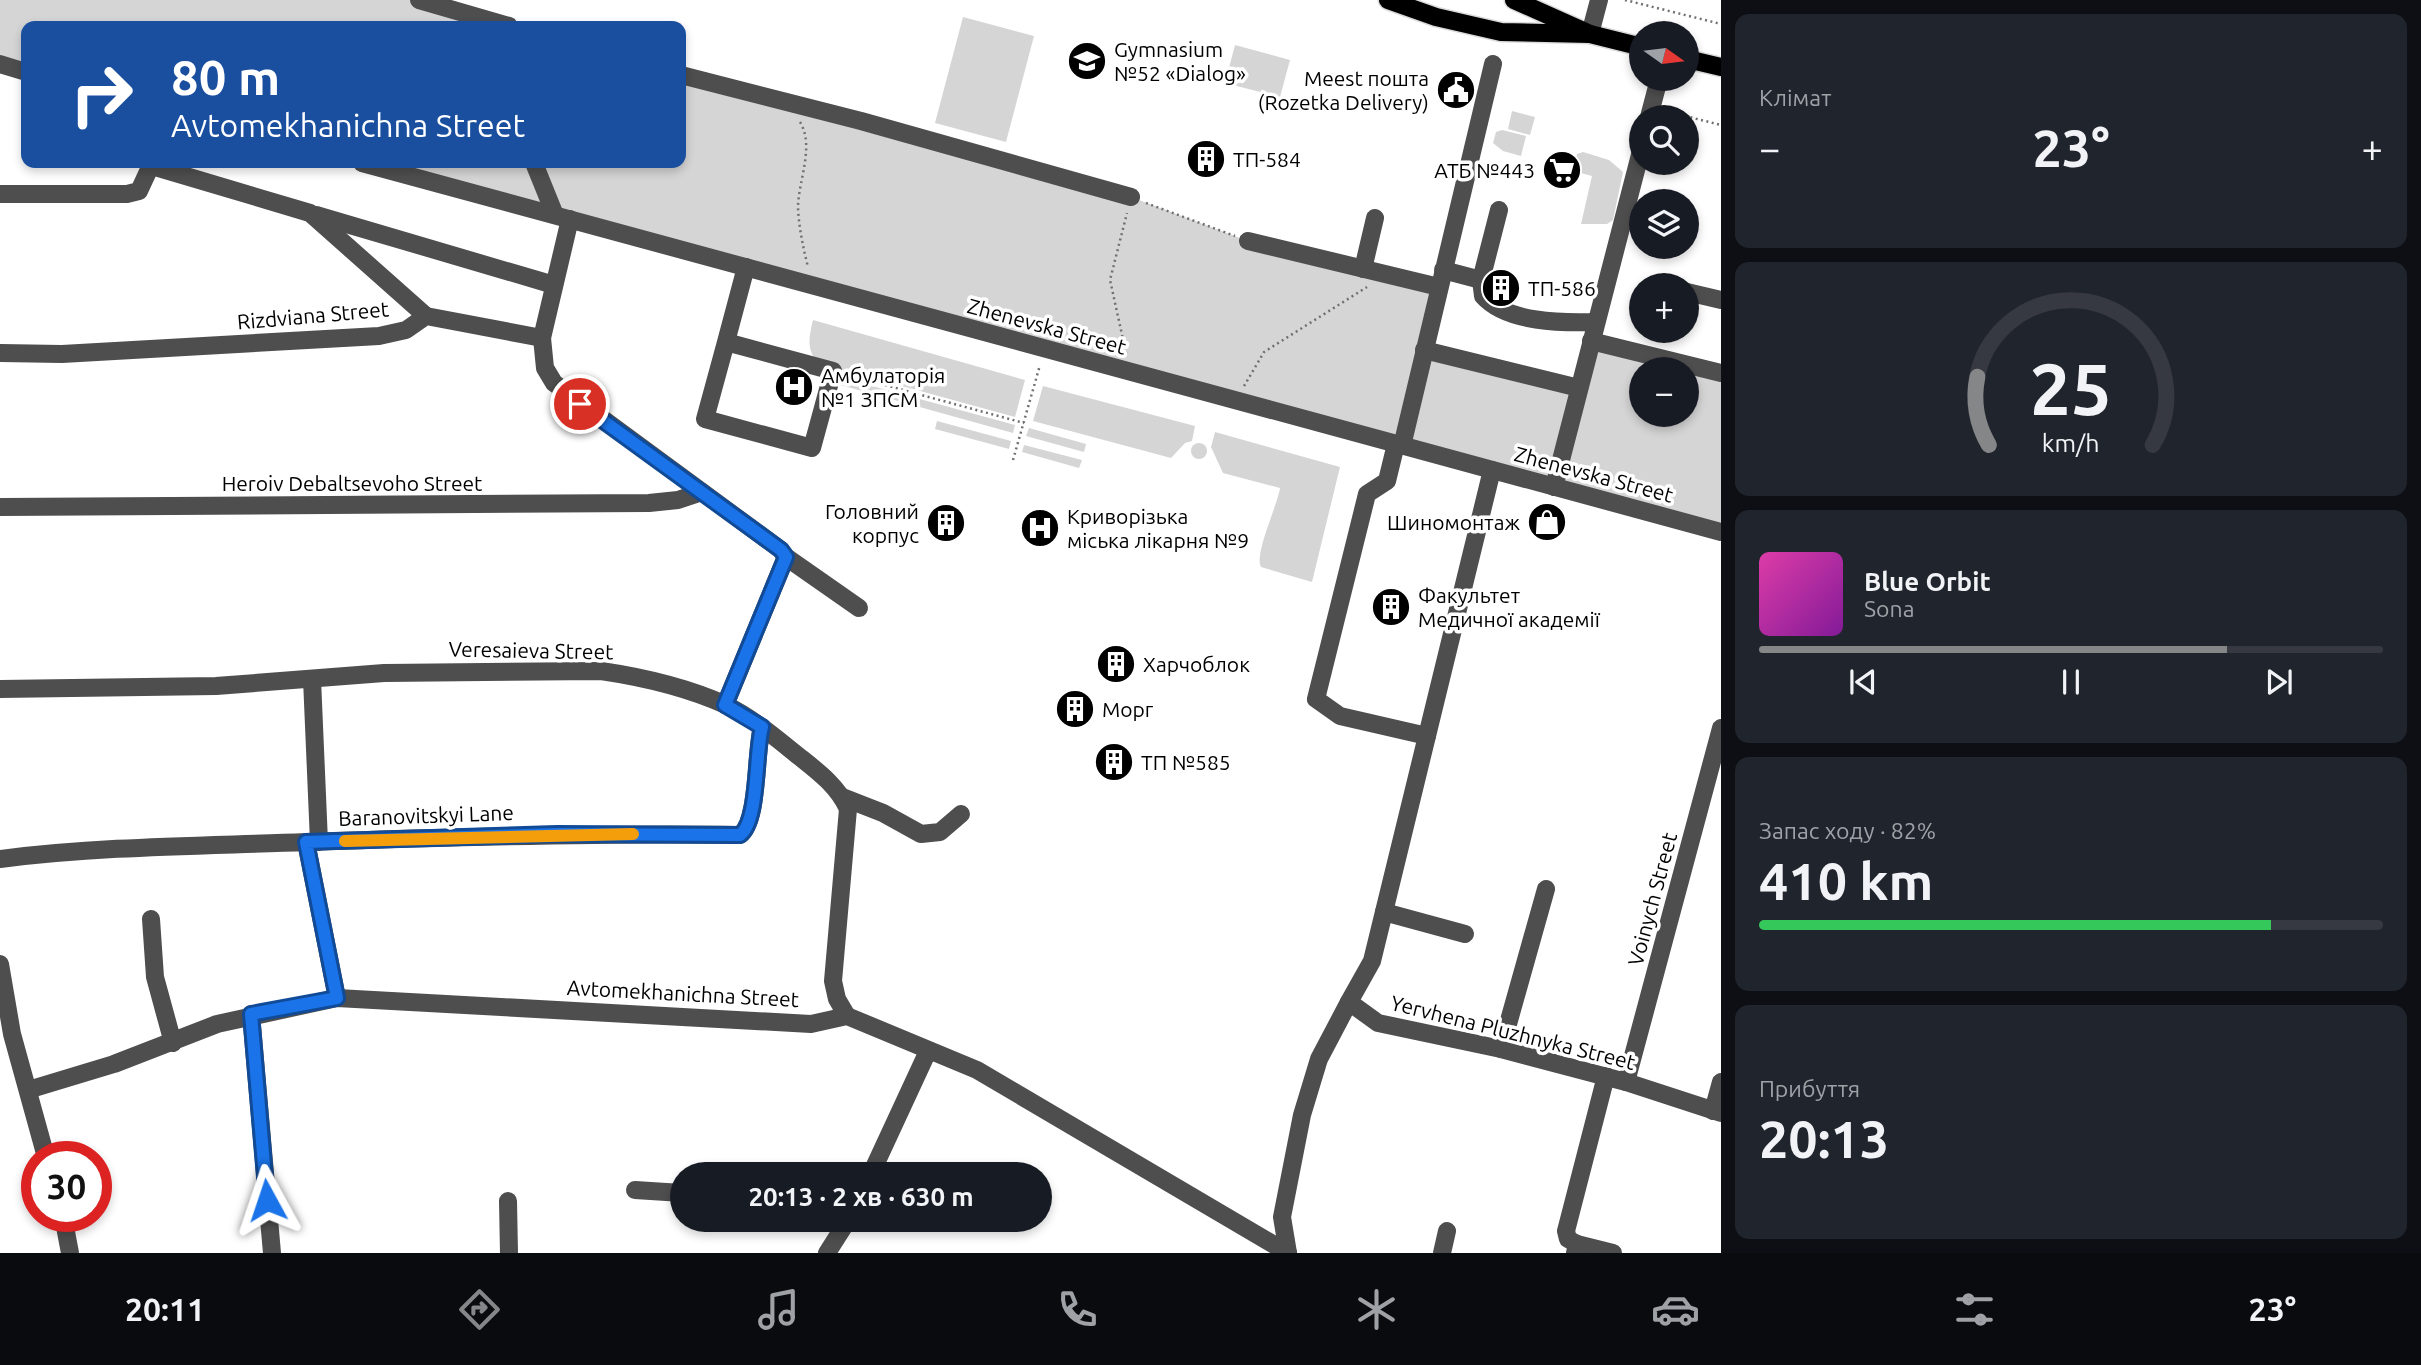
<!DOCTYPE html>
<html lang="uk">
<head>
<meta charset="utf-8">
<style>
  body { margin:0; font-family:Ubuntu,sans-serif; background:#20242c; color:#f1f3f6; height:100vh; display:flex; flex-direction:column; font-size:26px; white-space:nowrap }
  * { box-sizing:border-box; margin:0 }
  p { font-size:23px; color:#9ea1a6 }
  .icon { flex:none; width:38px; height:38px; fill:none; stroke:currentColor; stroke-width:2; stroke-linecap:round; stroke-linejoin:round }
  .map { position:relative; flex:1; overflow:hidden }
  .details { display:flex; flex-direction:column; gap:14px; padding:14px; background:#0d0f14; width:700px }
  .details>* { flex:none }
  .top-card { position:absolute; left:21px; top:21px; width:665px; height:147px; border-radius:14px; box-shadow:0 4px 10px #0003; background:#1a4fa0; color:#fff; overflow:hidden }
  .needle { width:46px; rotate:104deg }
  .controls { position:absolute; left:1629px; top:21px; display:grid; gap:14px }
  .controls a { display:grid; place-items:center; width:70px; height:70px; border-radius:50%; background:#171b24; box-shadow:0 4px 10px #0003; font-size:35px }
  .speed { position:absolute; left:21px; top:1141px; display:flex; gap:14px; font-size:35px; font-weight:700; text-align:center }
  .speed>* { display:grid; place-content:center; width:91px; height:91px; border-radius:50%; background:#171b24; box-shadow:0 4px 10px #0003; line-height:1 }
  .speed .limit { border:10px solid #d22; background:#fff; color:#111 }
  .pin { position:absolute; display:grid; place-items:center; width:60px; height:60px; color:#fff; margin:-30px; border:4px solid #fff; border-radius:50%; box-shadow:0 2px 7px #0007 }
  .me { position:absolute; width:77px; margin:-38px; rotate:355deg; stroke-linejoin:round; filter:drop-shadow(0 0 5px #0008) }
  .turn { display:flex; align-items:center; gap:24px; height:147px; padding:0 35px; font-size:32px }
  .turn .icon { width:91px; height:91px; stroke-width:2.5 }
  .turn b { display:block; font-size:49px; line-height:60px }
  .big { font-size:52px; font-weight:600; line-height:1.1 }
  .details .widget { flex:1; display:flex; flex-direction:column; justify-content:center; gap:10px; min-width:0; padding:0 24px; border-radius:14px; background:#20242c }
  .details .dial { align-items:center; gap:0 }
  .dial svg { height:182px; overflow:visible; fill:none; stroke:#363941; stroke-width:7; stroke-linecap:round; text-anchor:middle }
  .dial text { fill:#f1f3f6; stroke:none }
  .song { display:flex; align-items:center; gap:21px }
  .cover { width:84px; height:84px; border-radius:10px; background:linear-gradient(135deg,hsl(320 70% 55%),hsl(290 70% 35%)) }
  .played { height:7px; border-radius:4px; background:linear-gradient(90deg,#858687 75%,#363941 75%) }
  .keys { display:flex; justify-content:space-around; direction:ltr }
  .heat { display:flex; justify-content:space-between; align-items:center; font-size:38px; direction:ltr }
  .charge { height:10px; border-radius:5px; background:linear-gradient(90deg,#34c759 82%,#363941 0) }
  .trip { position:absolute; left:670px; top:1162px; width:382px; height:70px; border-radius:35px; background:#171b24; box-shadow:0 4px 10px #0003; font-weight:600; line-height:70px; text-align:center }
  .menu { display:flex; height:112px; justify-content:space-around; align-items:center; background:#090b0e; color:#9ea1a6 }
  .menu .icon { width:49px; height:49px }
  .menu .active { color:#858687 }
  .menu b { font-size:32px; color:#f1f3f6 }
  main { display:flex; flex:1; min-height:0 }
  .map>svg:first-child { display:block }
</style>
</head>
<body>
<main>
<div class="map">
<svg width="1721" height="1253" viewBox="0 0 1721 1253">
  <rect width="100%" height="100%" fill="#fff"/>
  <g fill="#d5d5d5" fill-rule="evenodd">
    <path d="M0 0H419L509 26H26V72L0 64Z"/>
    <path d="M963 17 1034 36 1006 142 935 123Z"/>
    <path d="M1235 45 1290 60 1280 97 1225 83Z"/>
    <path d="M681 75 1131 197 1248 241 1439 287 1424 350 1579 388 1591 341 1721 373V532L362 163H681ZM1642 369H1687V415H1642Z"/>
    <path d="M1512 111 1535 117 1530 135 1508 129Z"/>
    <path d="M1502 130 1526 136 1521 156 1503 151 1493 143 1496 132Z"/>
    <path d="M1583 152 1609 160 1623 172 1613 220 1607 224H1581L1592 176 1573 171 1577 154Z"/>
    <path d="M813 320 1025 380 1015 417 818 363C806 349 809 337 813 320Z"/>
    <path d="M839 377 1015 425 1013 433 837 384Z"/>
    <path d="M1043 386 1195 426 1192 441 1185 443 1171 458 1033 421Z"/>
    <path d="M937 421 1011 441 1009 449 935 429Z"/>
    <path d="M1029 428 1086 444 1084 452 1026 436Z"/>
    <path d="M1215 432 1340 467 1312 582 1261 567C1254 554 1277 507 1280 488L1223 473 1211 447Z"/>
    <circle cx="1199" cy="451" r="8"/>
    <path d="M1024 445 1082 460 1079 468 1022 452Z"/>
  </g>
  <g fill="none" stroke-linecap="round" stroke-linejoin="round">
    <g stroke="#dbdbdb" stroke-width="21">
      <g id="major">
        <path d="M1388 0 1436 17 1501 32 1590 34"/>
        <path d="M1514 0 1590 34 1642 47"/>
        <path d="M1687 59 1721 67"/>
      </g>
    </g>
    <g stroke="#707070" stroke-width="2.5" stroke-dasharray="2 3.5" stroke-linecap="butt">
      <path d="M1625 0 1721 24"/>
      <path d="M1669 112 1721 125"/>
      <path d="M800 122C815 147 798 181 798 208 799 228 803 247 808 267"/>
      <path d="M1146 203 1235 236"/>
      <path d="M1126 353 1110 280 1127 213"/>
      <path d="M848 375 1024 423"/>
      <path d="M1244 386 1264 352 1367 287"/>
      <path d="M1013 460 1040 365"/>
    </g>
    <g stroke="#4e4e4e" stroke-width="18">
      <path d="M419 0 509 26"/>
      <path d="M1590 34 1599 0"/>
      <path d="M0 64 26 72"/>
      <path d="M681 75 861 121 1131 197"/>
      <path d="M1649 117 1659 79"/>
      <path d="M362 163 1721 532"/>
      <path d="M534 163 555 215"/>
      <path d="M152 166 310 213 426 316"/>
      <path d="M0 194H127L139 191 152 163"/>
      <path d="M1499 210 1481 280 1483 296C1507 323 1563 323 1596 322"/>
      <path d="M316 215 554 285"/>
      <path d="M1248 241 1439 287"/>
      <path d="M1363 269 1375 218"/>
      <path d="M1443 270 1481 280"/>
      <path d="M1687 292 1721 300"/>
      <path d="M542 338 545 368 554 383 781 550 786 557 725 705"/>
      <path d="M1591 341 1721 373"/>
      <path d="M726 342 705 419 812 448 833 371 726 342 746 267"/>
      <path d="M1424 350 1579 388"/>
      <path d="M0 353 62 354 379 336 406 330 426 316 542 338 570 219"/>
      <path d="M1396 444 1387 481 1367 494 1316 699 1340 716 1427 736"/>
      <path d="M1402 446 1493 64"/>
      <path d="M1554 487 1642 147"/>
      <path d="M0 507 649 503 678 500 702 492"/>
      <path d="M786 557 859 608"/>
      <path d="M312 679 319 842"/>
      <path d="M0 689 216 686 384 673 601 671C642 677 688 688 726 705 753 718 777 739 801 758 820 773 838 787 848 809L833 981 837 999 847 1016"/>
      <path d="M842 797 883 813 921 834 940 832 961 814"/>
      <path d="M306 842 337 998"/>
      <path d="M0 859C102 846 204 846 306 842 451 837 595 833 740 835 759 821 755 753 762 727"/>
      <path d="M1384 912 1465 934"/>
      <path d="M151 919 155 977 173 1043"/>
      <path d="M0 964 12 1034 46 1157"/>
      <path d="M1349 1002 1372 961 1492 470"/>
      <path d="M251 1014 272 1253"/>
      <path d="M1501 1049 1546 889"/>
      <path d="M1626 1082 1721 728"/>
      <path d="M28 1090 114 1064 217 1024 337 998 811 1024 847 1016 977 1070 1288 1253"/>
      <path d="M1713 1111 1721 1082"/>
      <path d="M871 1174 928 1051"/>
      <path d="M635 1190 682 1193"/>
      <path d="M508 1201 509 1253"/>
      <path d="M63 1216 70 1253"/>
      <path d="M1577 1244 1613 1253"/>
      <path d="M827 1253 848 1220"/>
      <path d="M1288 1253 1282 1217 1302 1115 1319 1059 1349 1002 1378 1023 1501 1049 1626 1082 1721 1113"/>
      <path d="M1442 1253 1447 1231"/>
      <path d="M1575 1253 1577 1244 1568 1239 1566 1231 1606 1076"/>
    </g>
    <use href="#major" stroke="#000" stroke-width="18"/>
  </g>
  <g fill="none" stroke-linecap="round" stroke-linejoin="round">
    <g stroke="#114b97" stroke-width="18">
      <path id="route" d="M267 1200 251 1014 337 998 306 842 557 834 740 835C759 821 755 753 762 727L725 705 786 557 781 550 580 404"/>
    </g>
    <use href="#route" stroke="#1a73e8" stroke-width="12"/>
    <path stroke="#f59e0b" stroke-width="12" d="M345 841 633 834"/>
  </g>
  <defs>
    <g id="school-disc" transform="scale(2.0125)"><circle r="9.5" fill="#000" stroke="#fff"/><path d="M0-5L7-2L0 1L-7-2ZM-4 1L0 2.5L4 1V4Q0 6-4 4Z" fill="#fff"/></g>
    <g id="civic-disc" transform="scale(2.0125)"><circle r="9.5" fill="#000" stroke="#fff"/><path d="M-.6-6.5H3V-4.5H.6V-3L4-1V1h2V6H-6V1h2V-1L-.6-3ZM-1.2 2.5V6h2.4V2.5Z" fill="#fff"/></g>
    <g id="building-disc" transform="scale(2.0125)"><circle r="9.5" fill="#000" stroke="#fff"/><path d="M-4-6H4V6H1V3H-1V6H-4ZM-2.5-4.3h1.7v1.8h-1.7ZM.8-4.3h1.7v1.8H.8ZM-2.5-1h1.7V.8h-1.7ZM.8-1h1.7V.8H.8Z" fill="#fff"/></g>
    <g id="supermarket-disc" transform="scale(2.0125)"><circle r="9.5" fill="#000" stroke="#fff"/><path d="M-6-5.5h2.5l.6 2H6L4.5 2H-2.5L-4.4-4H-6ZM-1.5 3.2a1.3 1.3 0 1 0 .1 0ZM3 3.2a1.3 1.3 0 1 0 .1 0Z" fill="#fff"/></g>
    <g id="hospital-disc" transform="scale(2.0125)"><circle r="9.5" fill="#000" stroke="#fff"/><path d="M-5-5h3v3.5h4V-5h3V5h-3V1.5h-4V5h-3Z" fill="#fff"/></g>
    <g id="shop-disc" transform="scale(2.0125)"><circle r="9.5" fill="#000" stroke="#fff"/><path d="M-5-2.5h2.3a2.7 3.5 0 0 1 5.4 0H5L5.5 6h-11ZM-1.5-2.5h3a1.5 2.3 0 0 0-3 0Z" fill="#fff"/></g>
  </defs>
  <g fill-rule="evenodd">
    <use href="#school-disc" x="1087" y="61"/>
    <use href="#civic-disc" x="1456" y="90"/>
    <use href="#building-disc" x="1206" y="159"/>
    <use href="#supermarket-disc" x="1562" y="170"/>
    <use href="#building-disc" x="1501" y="288"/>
    <use href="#hospital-disc" x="794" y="387"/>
    <use href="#shop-disc" x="1547" y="522"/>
    <use href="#building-disc" x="946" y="523"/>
    <use href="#hospital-disc" x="1040" y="528"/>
    <use href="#building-disc" x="1391" y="607"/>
    <use href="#building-disc" x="1116" y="664"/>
    <use href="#building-disc" x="1075" y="709"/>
    <use href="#building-disc" x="1114" y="762"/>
  </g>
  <g text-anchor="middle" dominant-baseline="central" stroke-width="7" stroke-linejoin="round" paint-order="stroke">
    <g font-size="21" fill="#000" stroke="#fff" text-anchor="start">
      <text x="1114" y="49">Gymnasium<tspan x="1114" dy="24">№52 «Dialog»</tspan></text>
      <text x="1429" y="78" text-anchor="end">Meest пошта<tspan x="1429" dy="24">(Rozetka Delivery)</tspan></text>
      <text x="1233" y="159">ТП-584</text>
      <text x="1535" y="170" text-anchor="end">АТБ №443</text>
      <text x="1528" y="288">ТП-586</text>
      <text x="821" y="375">Амбулаторія<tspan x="821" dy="24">№1 ЗПСМ</tspan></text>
      <text x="919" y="511" text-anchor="end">Головний<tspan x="919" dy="24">корпус</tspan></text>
      <text x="1067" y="516">Криворізька<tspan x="1067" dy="24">міська лікарня №9</tspan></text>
      <text x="1520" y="522" text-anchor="end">Шиномонтаж</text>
      <text x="1418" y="595">Факультет<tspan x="1418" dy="24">Медичної академії</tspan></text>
      <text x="1143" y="664">Харчоблок</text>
      <text x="1102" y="709">Морг</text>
      <text x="1141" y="762">ТП №585</text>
    </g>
    <g font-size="21" fill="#000" stroke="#fff">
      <text transform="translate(313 315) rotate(-5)">Rizdviana Street</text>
      <text transform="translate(1047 326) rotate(15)">Zhenevska Street</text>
      <text transform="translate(1594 474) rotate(15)">Zhenevska Street</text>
      <text x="352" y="483">Heroiv Debaltsevoho Street</text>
      <text transform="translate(531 650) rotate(1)">Veresaieva Street</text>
      <text transform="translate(426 815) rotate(-2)">Baranovitskyi Lane</text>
      <text transform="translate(1652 899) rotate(-75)">Voinych Street</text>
      <text transform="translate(683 993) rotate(3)">Avtomekhanichna Street</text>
      <text transform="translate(1513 1032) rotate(14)">Yervhena Pluzhnyka Street</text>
    </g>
  </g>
</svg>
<div class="controls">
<a><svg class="needle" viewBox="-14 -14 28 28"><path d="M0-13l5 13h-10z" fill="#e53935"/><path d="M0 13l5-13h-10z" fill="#9ea1a6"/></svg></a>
<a><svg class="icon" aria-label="search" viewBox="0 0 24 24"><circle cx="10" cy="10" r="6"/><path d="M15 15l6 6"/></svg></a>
<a><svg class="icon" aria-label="layers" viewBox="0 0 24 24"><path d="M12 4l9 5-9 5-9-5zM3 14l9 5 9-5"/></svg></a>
<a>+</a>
<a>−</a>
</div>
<div class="speed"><div class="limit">30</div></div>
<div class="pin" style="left:580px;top:404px;background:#d93025"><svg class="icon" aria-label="arrive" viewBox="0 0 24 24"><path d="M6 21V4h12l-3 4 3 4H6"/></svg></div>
<svg class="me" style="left:267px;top:1200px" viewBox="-20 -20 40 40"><path d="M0-17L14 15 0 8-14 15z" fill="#1a73e8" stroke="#fff" stroke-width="4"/></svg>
<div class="trip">20:13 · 2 хв · 630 m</div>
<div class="top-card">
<div class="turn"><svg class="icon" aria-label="right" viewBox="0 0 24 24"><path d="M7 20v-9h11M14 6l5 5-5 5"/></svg><div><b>80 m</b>Avtomekhanichna Street</div></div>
</div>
</div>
<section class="details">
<div class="widget"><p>Клімат</p>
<div class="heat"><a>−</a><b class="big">23°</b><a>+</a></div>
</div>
<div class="widget dial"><svg viewBox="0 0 100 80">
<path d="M14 69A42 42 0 1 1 86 69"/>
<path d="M14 69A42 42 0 0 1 9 39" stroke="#858687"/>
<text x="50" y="56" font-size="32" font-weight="700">25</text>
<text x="50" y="72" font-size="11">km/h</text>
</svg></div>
<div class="widget">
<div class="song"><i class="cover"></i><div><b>Blue Orbit</b><p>Sona</p></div></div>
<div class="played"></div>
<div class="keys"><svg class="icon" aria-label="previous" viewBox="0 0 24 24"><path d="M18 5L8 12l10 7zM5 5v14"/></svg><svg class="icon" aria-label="pause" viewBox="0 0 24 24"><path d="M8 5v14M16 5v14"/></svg><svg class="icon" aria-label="next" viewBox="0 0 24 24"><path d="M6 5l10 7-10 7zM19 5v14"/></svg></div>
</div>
<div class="widget"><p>Запас ходу · 82%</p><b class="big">410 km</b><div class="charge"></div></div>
<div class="widget"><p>Прибуття</p><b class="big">20:13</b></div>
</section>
</main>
<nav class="menu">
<b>20:11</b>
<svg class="icon active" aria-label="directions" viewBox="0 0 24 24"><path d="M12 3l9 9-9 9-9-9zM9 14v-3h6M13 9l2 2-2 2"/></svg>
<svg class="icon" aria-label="music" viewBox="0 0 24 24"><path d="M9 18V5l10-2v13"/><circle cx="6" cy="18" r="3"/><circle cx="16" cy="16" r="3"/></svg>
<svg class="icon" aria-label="phone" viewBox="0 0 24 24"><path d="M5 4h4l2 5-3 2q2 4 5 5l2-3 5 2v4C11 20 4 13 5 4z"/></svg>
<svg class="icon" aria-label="climate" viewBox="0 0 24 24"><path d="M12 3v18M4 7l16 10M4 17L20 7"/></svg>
<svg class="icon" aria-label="car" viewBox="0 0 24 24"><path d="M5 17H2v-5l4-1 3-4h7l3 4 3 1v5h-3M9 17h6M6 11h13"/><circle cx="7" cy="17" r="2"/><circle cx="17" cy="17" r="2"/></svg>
<svg class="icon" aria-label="filters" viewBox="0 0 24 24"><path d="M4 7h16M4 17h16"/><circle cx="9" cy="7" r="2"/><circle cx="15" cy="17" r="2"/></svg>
<b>23°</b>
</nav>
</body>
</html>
